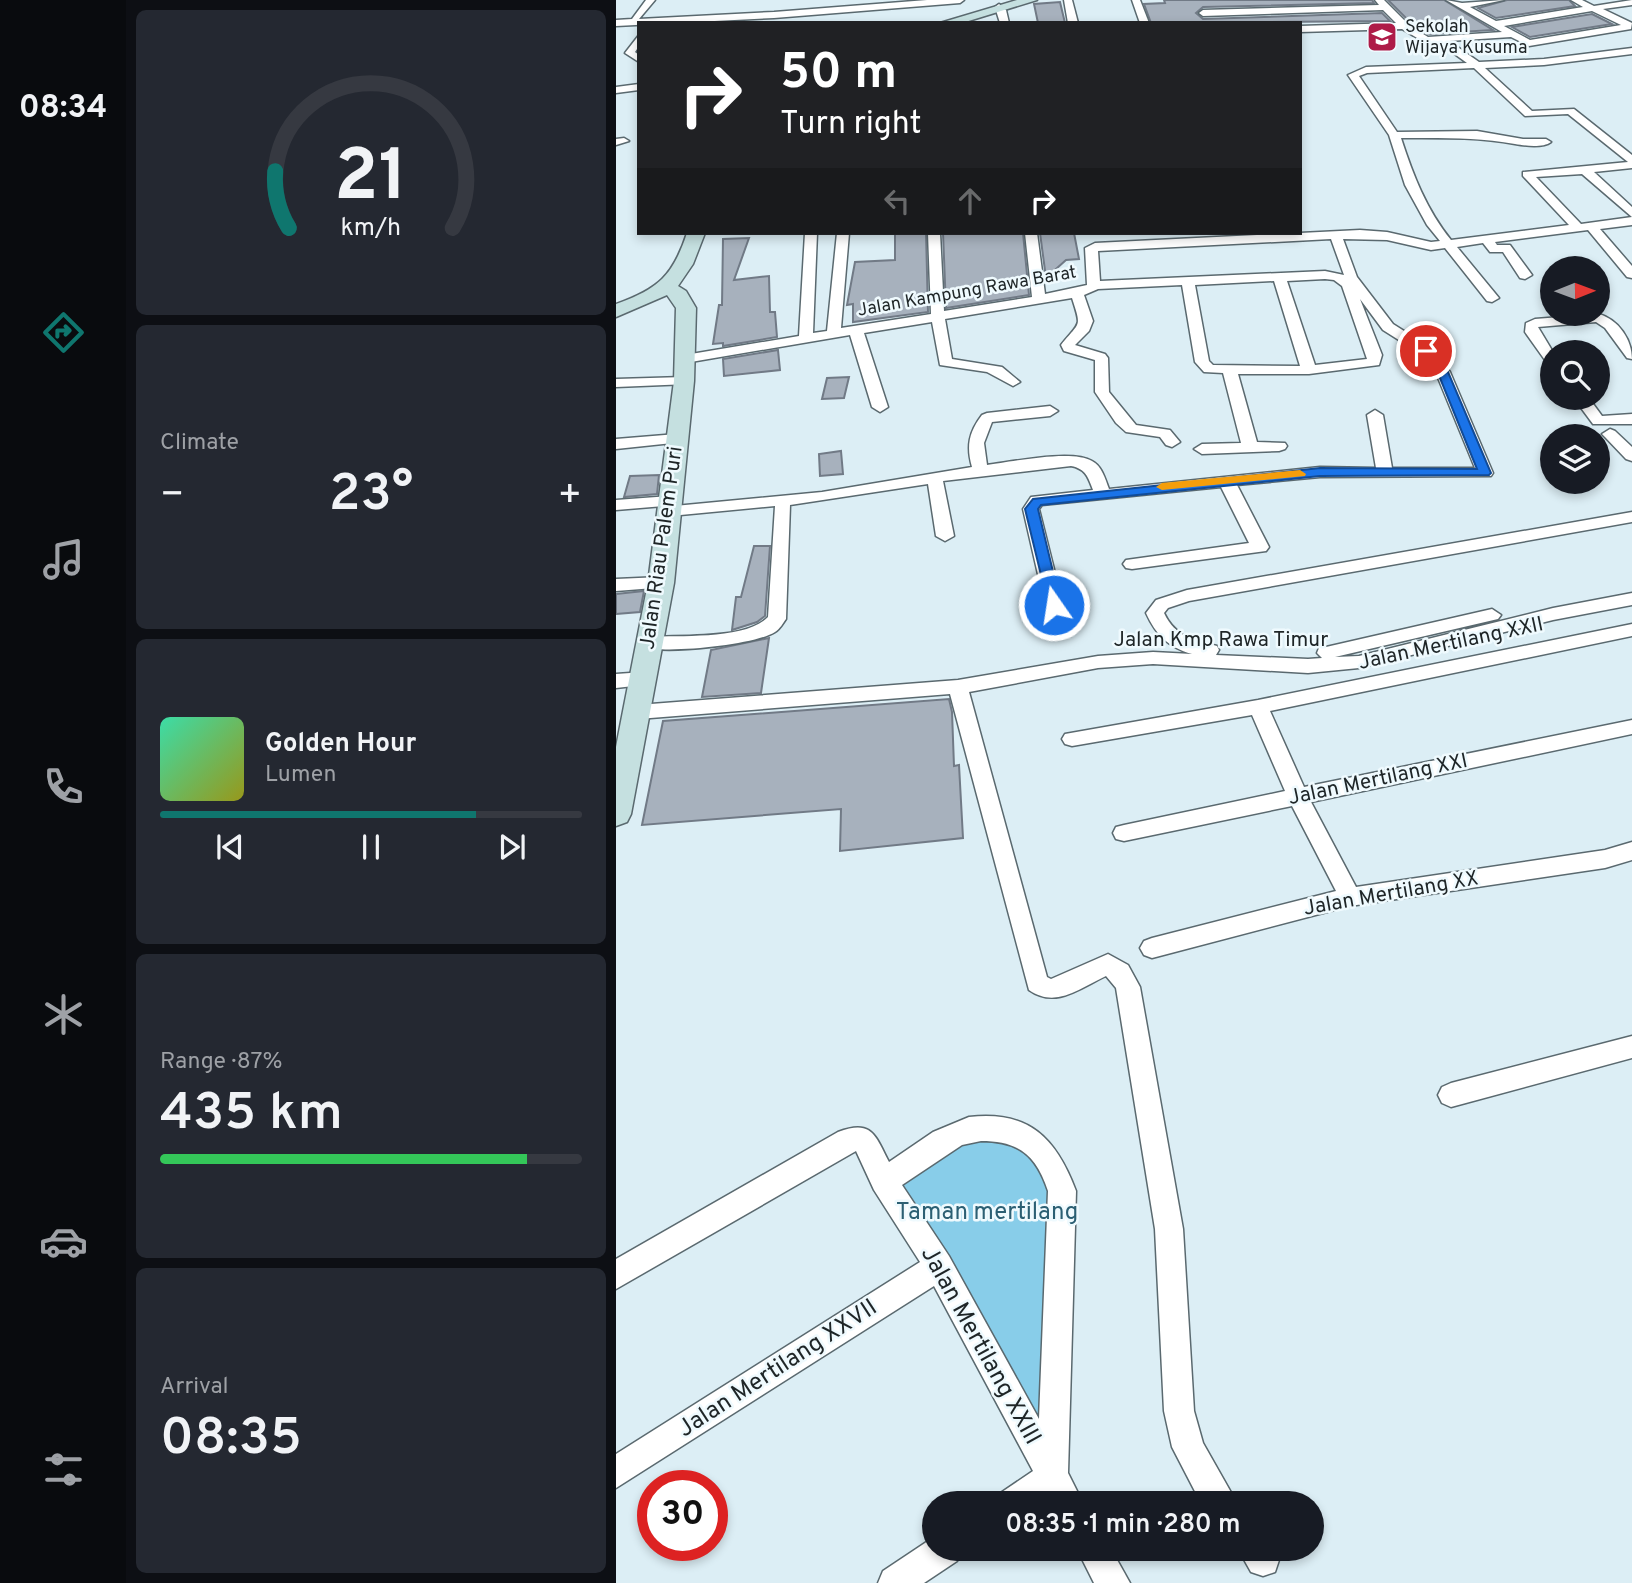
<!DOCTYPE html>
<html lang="en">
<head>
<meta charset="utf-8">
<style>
  body { margin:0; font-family:Overpass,sans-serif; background:#242831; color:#f1f3f6; height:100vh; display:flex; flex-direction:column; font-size:26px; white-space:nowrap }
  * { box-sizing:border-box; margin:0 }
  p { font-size:23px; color:#9ea1a6 }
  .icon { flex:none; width:38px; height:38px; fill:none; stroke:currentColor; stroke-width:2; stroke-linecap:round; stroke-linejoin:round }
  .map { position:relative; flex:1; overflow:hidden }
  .drawer { display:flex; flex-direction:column; gap:10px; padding:10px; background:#0d0f14; width:490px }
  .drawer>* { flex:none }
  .top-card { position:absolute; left:21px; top:21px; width:665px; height:214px; border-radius:0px; box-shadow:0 4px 10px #0003; background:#202124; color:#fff; overflow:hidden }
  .needle { width:46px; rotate:89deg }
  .fabs { position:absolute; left:924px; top:256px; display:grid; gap:14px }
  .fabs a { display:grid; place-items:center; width:70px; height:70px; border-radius:50%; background:#171b24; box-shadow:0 4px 10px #0003; font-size:35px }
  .speed { position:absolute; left:21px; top:1470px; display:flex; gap:14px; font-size:35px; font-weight:700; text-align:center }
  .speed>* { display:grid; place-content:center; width:91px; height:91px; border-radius:50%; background:#171b24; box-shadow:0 4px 10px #0003; line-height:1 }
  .speed .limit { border:10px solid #d22; background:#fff; color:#111 }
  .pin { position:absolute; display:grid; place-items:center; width:60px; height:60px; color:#fff; margin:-30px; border:4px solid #fff; border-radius:50%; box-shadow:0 2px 7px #0007 }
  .me { position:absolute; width:77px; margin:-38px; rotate:347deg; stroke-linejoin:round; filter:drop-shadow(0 0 5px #0008) }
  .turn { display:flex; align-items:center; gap:24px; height:147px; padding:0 28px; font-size:32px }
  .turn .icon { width:91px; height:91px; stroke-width:2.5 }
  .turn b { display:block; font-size:49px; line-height:60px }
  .lanes { display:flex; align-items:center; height:66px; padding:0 28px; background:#0003; justify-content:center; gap:35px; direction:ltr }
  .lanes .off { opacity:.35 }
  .big { font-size:52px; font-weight:600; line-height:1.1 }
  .drawer .card { flex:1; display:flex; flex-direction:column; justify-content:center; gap:10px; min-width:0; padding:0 24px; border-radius:10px; background:#242831 }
  .drawer .dial { align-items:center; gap:0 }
  .dial svg { height:182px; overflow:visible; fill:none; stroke:#363941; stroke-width:7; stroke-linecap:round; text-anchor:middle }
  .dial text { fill:#f1f3f6; stroke:none }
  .song { display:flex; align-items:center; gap:21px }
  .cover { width:84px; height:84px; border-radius:10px; background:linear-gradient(135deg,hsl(160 70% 55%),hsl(60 70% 35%)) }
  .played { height:7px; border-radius:4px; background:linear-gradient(90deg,#0f766e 75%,#363941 75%) }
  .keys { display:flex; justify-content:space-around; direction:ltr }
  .heat { display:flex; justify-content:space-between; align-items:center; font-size:38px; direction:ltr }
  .charge { height:10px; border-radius:5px; background:linear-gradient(90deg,#34c759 87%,#363941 0) }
  .trip { position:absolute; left:306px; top:1491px; width:402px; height:70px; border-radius:35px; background:#171b24; box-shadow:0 4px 10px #0003; font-weight:600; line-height:70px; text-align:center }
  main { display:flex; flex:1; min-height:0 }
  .menu { display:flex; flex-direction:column; width:126px; justify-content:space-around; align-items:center; background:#090b0e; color:#9ea1a6 }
  .menu .icon { width:49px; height:49px }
  .menu .selected { color:#0f766e }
  .menu b { font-size:32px; color:#f1f3f6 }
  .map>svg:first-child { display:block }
</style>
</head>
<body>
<main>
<nav class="menu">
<b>08:34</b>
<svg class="icon selected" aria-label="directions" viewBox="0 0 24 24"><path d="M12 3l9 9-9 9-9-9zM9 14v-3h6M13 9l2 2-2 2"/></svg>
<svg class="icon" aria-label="music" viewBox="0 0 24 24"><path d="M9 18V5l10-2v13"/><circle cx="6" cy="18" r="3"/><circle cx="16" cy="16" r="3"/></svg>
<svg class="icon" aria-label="phone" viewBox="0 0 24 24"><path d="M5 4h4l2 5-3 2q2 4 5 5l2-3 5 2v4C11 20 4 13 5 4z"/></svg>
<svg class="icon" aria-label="climate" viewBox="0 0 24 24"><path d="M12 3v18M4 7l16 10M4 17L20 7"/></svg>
<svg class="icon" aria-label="car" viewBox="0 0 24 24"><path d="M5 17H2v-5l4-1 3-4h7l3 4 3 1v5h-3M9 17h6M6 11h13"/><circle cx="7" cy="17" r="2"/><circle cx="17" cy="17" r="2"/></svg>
<svg class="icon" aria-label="filters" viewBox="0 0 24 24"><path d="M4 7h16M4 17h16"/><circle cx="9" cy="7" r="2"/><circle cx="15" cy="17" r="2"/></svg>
</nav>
<section class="drawer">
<div class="card dial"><svg viewBox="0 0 100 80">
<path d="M14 69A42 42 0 1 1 86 69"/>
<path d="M14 69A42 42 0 0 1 8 44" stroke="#0f766e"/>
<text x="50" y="56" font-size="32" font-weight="700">21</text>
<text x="50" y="72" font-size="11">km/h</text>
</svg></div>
<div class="card"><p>Climate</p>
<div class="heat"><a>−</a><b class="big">23°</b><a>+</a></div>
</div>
<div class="card">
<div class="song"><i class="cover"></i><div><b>Golden Hour</b><p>Lumen</p></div></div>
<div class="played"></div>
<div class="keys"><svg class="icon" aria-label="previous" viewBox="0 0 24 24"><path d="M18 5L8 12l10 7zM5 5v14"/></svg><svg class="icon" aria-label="pause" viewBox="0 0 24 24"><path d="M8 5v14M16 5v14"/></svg><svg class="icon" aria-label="next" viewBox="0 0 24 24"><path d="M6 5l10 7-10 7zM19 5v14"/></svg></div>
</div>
<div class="card"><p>Range · 87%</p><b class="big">435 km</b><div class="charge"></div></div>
<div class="card"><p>Arrival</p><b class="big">08:35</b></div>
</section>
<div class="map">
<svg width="1016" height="1583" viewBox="0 0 1016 1583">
  <rect width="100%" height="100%" fill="#dceef5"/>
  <path fill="#88cde9" d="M364 1128 418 1142 446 1191 436 1477 268 1181Z"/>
  <g fill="#a7b1bd" stroke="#717a86" stroke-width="2">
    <path d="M548 0H756L758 3 587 7 580 13 587 19 766 13 774 21 535 23 528 4 549 3Z"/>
    <path d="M772 0H828L877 30 811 34 796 24Z"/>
    <path d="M891 0H953L959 6 880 18 862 8Z"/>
    <path d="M444 2 449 23H422L418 4Z"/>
    <path d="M976 14 996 24 914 37 896 27Z"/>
    <path d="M279 233H310L312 312 237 322V304L231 305 239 262 279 260Z"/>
    <path d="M327 233H407L413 295 330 308Z"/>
    <path d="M424 233H458L463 259 450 260 430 278Z"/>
    <path d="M133 238 118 280 153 276 154 312H159L161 337 107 346V343L97 344 103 305H106L107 239Z"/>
    <path d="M162 350 164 370 108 376 107 359Z"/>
    <path d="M233 377 228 398 206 399 211 378Z"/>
    <path d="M225 451 227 474 204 476 203 454Z"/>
    <path d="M43 475 41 494 8 497 14 476Z"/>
    <path d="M138 546H154L149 616 141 622 116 630 120 597H125Z"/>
    <path d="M28 591 24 612 0 614V594Z"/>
    <path d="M153 638 145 693 86 697 95 650Z"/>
    <path d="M333 699 336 712 338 766 343 765 347 838 224 851 225 809 26 825 47 721Z"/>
  </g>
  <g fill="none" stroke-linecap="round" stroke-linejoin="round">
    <g stroke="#5a696f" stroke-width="3">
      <g id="street">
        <path d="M30 0H39L23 19 158 12 311 0H348L344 3 158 18 0 26V20L16 19Z"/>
        <path d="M448 0H456L462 23H452Z"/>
        <path d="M516 0H524L533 23H524Z"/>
        <path d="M759 0H768L794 26 812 37 886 32 830 0 846 3 888 0 854 7 880 21 967 7 955 0H966L978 6 1016 0V5L987 9 1016 23 1015 29 913 46 895 37 833 41 863 62 928 59 1016 48V54L928 65 869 68 916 111 958 109 1016 155V168L978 172 1016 207V217L966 174 920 177 965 224 1016 217V225L984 229 1016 266V278L1011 277 972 230 879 242 881 245H894L916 275 909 279 904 278 887 252H874L867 243 841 247 883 298 876 302 871 301 829 248 815 250 771 240 727 239 741 277 777 324 815 348 834 372 877 473 875 476 704 477 621 485 653 547 650 551 516 569 510 568 507 564 510 560 633 543 605 487 426 505 423 509 447 605 438 611 429 605 407 509 415 497 477 490C472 477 470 469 455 466L327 481 338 536 329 541 320 536 312 484 174 505 170 619C167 623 164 629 159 632 139 645 51 654 27 647L25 643 27 639 34 637C64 635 130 640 152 617L159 506 54 516 46 511 48 507 206 492 356 467C350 446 353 432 366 415L371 413 434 406 442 411 434 416 376 422 368 443 371 465C395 462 456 449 476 461 486 466 489 479 493 489L704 467 760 468 751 415 759 410 767 415 776 468H859L820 373 805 354 767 330 744 299 766 355 763 365 693 374H622L641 442 669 443 671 446 669 449 663 451 586 454 578 449 586 444 625 443 607 373 588 372 579 362 566 285 482 289 468 295 477 321 473 331 459 345 489 354 492 358 493 392 520 425 554 430 564 442 556 447 550 445 544 437 510 432 500 423 479 392V360L448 351 445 345C464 321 466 329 456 298L329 319 336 359 386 367 404 382 397 386 371 372 324 365 316 322 248 333 272 407 264 412 256 407 234 335 69 363 62 359 69 355 183 336 189 233H201L197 333 211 331 221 233H233L225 328 315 314 312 233H324L328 311 416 297 409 233H421L429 294 471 285 469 248 479 243 744 230 771 232 815 242 824 241 811 225 789 185 773 135 732 75 750 67 851 63 822 42H808L786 29 684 32V26L780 23 767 10 587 16 583 13 587 10 763 5ZM976 11 1005 25 914 40 888 26ZM858 68 909 116 952 114 1012 162 907 172V176L953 225 835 240C810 209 797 175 785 138 824 138 860 137 899 144 910 146 927 148 935 142L930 139H907L861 131 781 132 743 76 751 73ZM715 239 728 275 709 271 484 281 482 251ZM709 279 718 280 726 286 751 359 699 365 671 281ZM658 281 684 366 597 365 593 361 579 285Z"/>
        <path d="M383 4 390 10 393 23H384L379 7Z"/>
        <path d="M23 35V46L19 52 23 55V62L9 53Z"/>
        <path d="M23 84V90L0 93V87Z"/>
        <path d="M0 139 8 138 13 141 0 145Z"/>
        <path d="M983 314C1003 320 1016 340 1016 359L1011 358 989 328 980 322 922 327 937 352 936 364 931 363 909 332 910 323 919 319Z"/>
        <path d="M68 377 75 381 73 384 0 387V379Z"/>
        <path d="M957 397H972L986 416 1016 414V424H977Z"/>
        <path d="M994 429 999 431 1016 447V461L1010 459 989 437 986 434Z"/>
        <path d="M61 434 66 436 69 439 66 442 0 449V439Z"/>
        <path d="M54 496 60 497 62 501 60 505 0 510V500Z"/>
        <path d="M1016 512V522L573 601 552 608 548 613C560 638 577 639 601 646L603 650 600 655 692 659 706 658 701 653 703 648 710 647 876 609 885 615 882 619 719 657 743 656 937 608 1016 593V605L937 620 743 668 692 673 537 664 482 668 353 692 431 977 435 979 492 954 512 965 524 987 567 1229 578 1411 587 1443 621 1503H585L556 1447 548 1411 539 1229 500 988 490 976C464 988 440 1009 413 990L334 694 22 719 15 717 12 712 15 707 22 705 342 680 482 656 537 652 576 654C552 647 540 635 530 613L540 600 571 590Z"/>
        <path d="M45 577 54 583 51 587 0 591V579Z"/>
        <path d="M1016 624V636L654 711 688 787 1016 720V734L695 802 740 887 989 850 1016 842V860L989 868 734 906 536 958 528 955 524 948 528 941 536 938 720 891 676 806 508 841 500 839 497 833 500 827 508 825 669 791 636 715 456 746 449 744 446 739 449 734 642 700Z"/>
        <path d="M28 672 35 674 38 679 35 684 0 688V674Z"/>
        <path d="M1016 1036V1058L835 1107 826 1103 822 1095 826 1087 835 1083Z"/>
        <path d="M353 1117C413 1110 440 1138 460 1191L452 1473 467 1503H434L431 1499 425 1503H381L386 1492 417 1471 318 1286 0 1488V1454L304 1262 258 1190 240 1151 0 1289V1259L222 1132C256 1119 259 1135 273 1162L317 1132ZM365 1141C403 1141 420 1155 432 1191L423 1419 333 1256 286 1185 346 1145Z"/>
        <path d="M318 1537V1549H345L341 1561 308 1583H262L267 1571Z"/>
        <path d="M461 1549H495L514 1583H478Z"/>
        <path d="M622 1549H659L663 1560 659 1572 647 1576 635 1572Z"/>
      </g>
    </g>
    <g stroke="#5a696f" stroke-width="3">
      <g id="secondary">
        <path d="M401 0H421L346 23H324Z"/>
        <path d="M71 233H89L77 264 62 286 70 291 80 308 78 381 58 583 15 814 11 822 0 826V747L32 583 58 381 60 308 51 295 0 317V304C42 289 57 276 71 233Z"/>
      </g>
    </g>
    <use href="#street" fill="#fff" fill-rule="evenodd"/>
    <use href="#secondary" fill="#c5e0e0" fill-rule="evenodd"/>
  </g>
  <path fill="#1a73e8" stroke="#114b97" stroke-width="2" d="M810 348 814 349 832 372 875 473 873 475 704 476 425 505 422 509 445 605 443 608H433L409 509 417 499 704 468 861 469 822 373 804 351Z"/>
  <path fill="#f59e0b" d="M684 470 690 474 689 476 546 490 540 487 546 483Z"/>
  <defs>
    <g id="school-square" transform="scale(1.575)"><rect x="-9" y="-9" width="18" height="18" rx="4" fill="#ae1b48" stroke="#effafe"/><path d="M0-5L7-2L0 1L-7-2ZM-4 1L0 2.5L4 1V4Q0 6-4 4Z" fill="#fff"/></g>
  </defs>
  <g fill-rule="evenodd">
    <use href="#school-square" x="766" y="37"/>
  </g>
  <g text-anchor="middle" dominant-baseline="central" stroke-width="5" stroke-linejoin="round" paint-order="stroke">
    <g font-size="18" fill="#1e2527" stroke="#effafe" text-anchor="start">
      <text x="789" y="27">Sekolah<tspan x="789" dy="21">Wijaya Kusuma</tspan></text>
    </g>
    <g font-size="18" fill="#1e2527" stroke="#effafe">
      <text transform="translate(351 292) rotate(-10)">Jalan Kampung Rawa Barat</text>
    </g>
    <g font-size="21" fill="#1e2527" stroke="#effafe">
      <text transform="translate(46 548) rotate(-82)">Jalan Riau Palem Puri</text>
      <text x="605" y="640">Jalan Kmp Rawa Timur</text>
      <text transform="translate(835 644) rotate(-12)">Jalan Mertilang XXII</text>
      <text transform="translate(762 780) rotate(-12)">Jalan Mertilang XXI</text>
      <text transform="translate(775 894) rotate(-10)">Jalan Mertilang XX</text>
    </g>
    <g font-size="24" fill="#2b5f73" stroke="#effafe">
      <text x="371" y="1213">Taman mertilang</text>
    </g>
    <g font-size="24" fill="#1e2527" stroke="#effafe">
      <text transform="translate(364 1346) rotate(61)">Jalan Mertilang XXIII</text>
      <text transform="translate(162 1369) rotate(-33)">Jalan Mertilang XXVII</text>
    </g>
  </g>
</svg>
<div class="fabs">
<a><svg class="needle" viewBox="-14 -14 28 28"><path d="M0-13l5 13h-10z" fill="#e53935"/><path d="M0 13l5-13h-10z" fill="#9ea1a6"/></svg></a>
<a><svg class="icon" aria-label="search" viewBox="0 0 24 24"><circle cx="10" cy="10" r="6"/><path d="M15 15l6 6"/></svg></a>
<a><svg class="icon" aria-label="layers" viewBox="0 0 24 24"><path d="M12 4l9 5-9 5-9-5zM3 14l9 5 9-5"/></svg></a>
</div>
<div class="speed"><div class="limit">30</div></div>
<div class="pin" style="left:810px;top:351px;background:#d93025"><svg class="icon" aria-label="arrive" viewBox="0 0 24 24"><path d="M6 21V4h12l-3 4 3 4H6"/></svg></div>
<svg class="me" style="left:438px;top:605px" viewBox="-20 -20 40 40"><circle r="17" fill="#1a73e8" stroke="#fff" stroke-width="3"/><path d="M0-11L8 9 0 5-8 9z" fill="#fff"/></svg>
<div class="trip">08:35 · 1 min · 280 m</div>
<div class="top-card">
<div class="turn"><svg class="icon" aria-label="right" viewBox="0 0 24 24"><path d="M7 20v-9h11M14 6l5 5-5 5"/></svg><div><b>50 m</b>Turn right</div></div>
<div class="lanes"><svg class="icon off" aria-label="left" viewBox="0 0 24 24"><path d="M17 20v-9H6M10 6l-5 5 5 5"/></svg><svg class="icon off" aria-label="ahead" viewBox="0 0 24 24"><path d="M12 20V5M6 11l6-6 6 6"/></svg><svg class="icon" aria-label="right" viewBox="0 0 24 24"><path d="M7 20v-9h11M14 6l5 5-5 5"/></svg></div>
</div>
</div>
</main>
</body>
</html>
